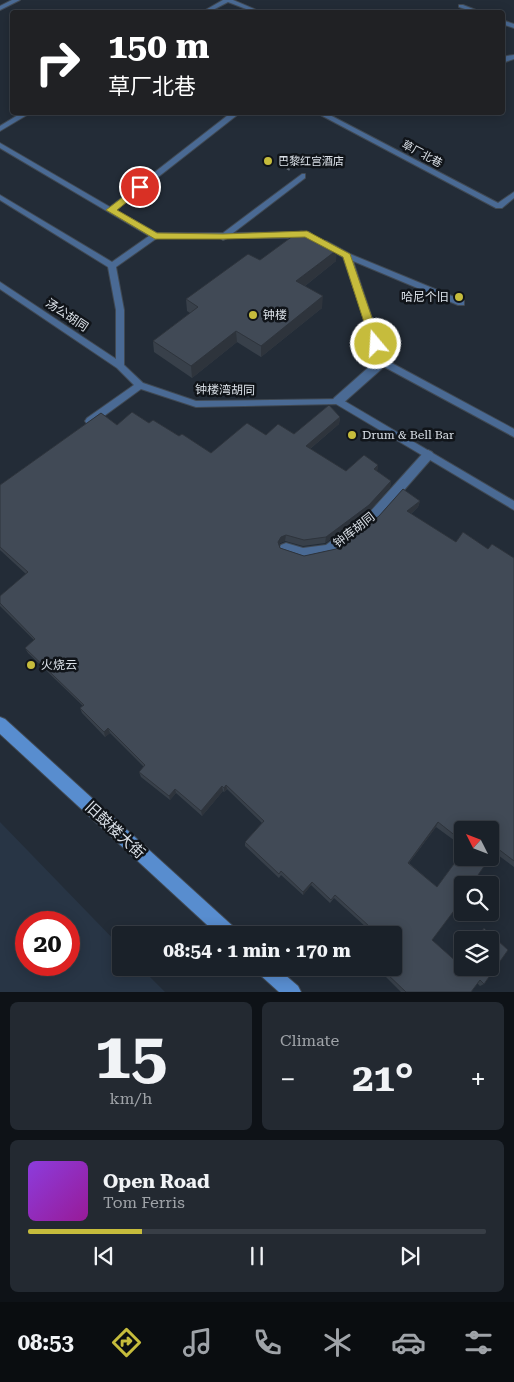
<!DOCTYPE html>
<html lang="en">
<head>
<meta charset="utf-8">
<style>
  body { margin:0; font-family:"Roboto Serif","Noto Sans SC",serif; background:#232931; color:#f1f3f6; height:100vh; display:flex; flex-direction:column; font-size:19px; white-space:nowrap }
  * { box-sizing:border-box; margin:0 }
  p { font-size:16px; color:#9fa3a8 }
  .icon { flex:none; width:28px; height:28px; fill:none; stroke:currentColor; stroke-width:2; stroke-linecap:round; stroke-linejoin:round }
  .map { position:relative; height:992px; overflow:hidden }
  .drawer { display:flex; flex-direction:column; gap:10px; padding:10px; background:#0e1217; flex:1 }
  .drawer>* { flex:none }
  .top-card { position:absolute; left:10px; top:10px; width:495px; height:105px; border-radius:5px; box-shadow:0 2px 12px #0003,0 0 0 1px #383e46; background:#202124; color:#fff; overflow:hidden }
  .needle { width:32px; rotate:312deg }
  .controls { position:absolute; left:454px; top:821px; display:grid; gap:10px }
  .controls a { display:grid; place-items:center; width:45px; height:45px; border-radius:5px; background:#1a2129; box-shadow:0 2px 12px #0003,0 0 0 1px #383e46; font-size:25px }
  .speed { position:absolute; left:15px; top:911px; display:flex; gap:10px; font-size:25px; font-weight:700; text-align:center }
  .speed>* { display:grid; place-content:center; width:65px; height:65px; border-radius:50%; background:#1a2129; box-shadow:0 2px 12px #0003,0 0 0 1px #383e46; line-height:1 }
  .speed .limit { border:8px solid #d22; background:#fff; color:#111 }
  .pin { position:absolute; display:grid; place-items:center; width:42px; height:42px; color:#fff; margin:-21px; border:2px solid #fff; border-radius:50%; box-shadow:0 1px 5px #0007 }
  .me { position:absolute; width:55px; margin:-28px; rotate:342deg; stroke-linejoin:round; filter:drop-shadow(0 0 4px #0008) }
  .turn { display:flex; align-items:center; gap:18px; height:105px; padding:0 15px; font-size:22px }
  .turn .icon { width:65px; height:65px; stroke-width:2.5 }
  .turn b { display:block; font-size:35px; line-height:42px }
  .big { font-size:38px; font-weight:700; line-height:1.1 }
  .drawer .tile { flex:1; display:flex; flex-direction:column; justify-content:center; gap:8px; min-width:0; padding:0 18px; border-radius:8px; background:#232931 }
  .drawer .dial { align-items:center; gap:0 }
  .dial b { font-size:65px; line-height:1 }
  .song { display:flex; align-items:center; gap:15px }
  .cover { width:60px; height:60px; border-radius:8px; background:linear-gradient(135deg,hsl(270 70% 55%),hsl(300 70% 35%)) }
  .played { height:5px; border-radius:2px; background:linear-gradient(90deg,#c6bc3c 25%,#383e46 25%) }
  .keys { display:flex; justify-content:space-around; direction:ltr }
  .heat { display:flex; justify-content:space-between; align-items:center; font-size:28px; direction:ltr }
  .drawer .tiles { flex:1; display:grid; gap:10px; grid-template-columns:1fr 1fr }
  .tile:last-child { grid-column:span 2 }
  .trip { position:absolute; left:112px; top:926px; width:290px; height:50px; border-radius:5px; background:#1a2129; box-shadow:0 2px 12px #0003,0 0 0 1px #383e46; font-weight:700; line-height:50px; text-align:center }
  .tabs { display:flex; height:80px; justify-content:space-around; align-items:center; background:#0a0d10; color:#9fa3a8 }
  .tabs .icon { width:35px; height:35px }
  .tabs .on { color:#c6bc3c }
  .tabs b { font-size:22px; color:#f1f3f6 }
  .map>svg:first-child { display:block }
</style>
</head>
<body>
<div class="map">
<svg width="514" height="992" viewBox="0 0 514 992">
  <rect width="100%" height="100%" fill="#232c37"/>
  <path fill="#283545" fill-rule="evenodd" d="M0 822 121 947V968H141L165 992H0ZM26 922H69V965H26Z"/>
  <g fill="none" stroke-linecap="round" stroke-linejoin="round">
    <g stroke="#404953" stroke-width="2">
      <g id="lane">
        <path d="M12 0H20L0 10V6Z"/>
        <path d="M223 0H233L261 12H254L228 2 209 12H202Z"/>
        <path d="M459 5H463L481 12H474L459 7Z"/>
        <path d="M502 20 514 24V28L502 24Z"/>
        <path d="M514 55V59L502 63V58L507 56Z"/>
        <path d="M23 112H32L0 131V126Z"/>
        <path d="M232 112H241L116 210 157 233H223L302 174H305V178L233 233 309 232 313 235 309 238H227L223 240 220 238H157L116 267 124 310V365L143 383 196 401 341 399 514 501V510L336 404 196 407 141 389 93 424H87L85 421 87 418 134 385 117 368 0 289V282L116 359V310L108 267 0 200V195L112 262 149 236 0 148V143L110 207Z"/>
        <path d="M315 112H324L498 203 514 192V198L502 208H496Z"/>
        <path d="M326 241 350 254 464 301V305H458L353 261 386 360 514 429V437L379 364 343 257 323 246 322 244Z"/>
      </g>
    </g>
    <g stroke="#404953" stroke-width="2">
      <g id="street">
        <path d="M382 358 388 362 386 365 342 404H334L332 401 334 398 378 359Z"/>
        <path d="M428 450 432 452 434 455 432 458 377 521 334 554 303 560 281 553 279 549 281 545 286 543 303 548 326 545 369 513 424 452Z"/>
      </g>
    </g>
    <g stroke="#404953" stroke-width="2">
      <g id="secondary">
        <path d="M0 717 5 719 236 929 238 935H218L0 734Z"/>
        <path d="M256 968H277L298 986 301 992H279L259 974Z"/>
      </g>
    </g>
    <path stroke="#5f6771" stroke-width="2" stroke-dasharray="3 2" stroke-linecap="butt" d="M278 164 290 170"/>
    <use href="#lane" fill="#4a6a94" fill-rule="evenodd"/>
    <use href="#street" fill="#4a6a94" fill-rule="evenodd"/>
    <use href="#secondary" fill="#588dcf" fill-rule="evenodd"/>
  </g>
  <g fill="#38404a" fill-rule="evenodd">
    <path d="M260 260 336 261 305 286 322 308 261 357 237 342 192 378 154 352 153 341 190 313 187 311 186 299Z"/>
    <path d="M329 405 340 417 339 424 310 449 346 471 364 455 378 465 377 471 391 481 390 487 368 512 325 543 303 546 285 541 280 543 279 546 280 548 304 556 336 549 379 516 403 489 420 501 418 507 411 514 456 542 463 532 488 549 492 544 514 558V867L494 852 471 885H462V900L432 940 458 963 462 957V968H490V940H475L484 928 508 950 484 984 480 986 477 983 471 992H401L383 974 386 970 383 968H394V935H362L367 928 334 898 330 903 311 885 303 895 281 875 279 878 245 846V842L262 823 227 789 224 792 223 791 202 816 176 793 170 800 141 777 139 772 144 767 110 733 105 737 82 713 80 708 83 706 28 653 25 648 34 640 0 606V596L26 574 0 550V485L101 413 117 425 132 412 149 423 153 420 179 436 182 434 211 453 247 423 266 435 278 424 294 434ZM436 827 462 846V830H490V858H462V853L437 887 409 863Z"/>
  </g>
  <g fill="#2e343c">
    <path d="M337 250 336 261 296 293V281Z"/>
    <path d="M323 296 322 308 261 357V346Z"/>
    <path d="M236 331 237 342 192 378 191 366Z"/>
    <path d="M340 417 339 424 305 453 306 446Z"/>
    <path d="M378 465 377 472 374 469Z"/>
    <path d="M391 481 390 487 368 512 325 543 326 537Z"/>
    <path d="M420 501 418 507 406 518 407 511Z"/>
    <path d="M286 535 285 541 280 543 277 548 278 542 281 537Z"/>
    <path d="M108 728 110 733 105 737 104 732Z"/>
    <path d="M226 785 227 789 224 792V788Z"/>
    <path d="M222 786 223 791 202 816 201 811Z"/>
    <path d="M175 789 176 793 170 800 169 796Z"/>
    <path d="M438 822 436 827 406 866 408 863Z"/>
    <path d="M312 882 311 885 303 895V892Z"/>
  </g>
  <g fill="#414a56" stroke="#2e343c" fill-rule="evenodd">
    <path d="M301 230 337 250 296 281 323 296 261 346 236 331 191 366 153 341 198 307 186 299 248 254 260 260Z"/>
    <path d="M329 405 340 417 306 446 346 471 364 455 378 465 374 469 391 481 369 505 326 537 304 540 286 535 281 537 278 542 280 548 304 556 336 549 379 516 403 489 420 501 407 511 456 542 463 532 488 549 492 544 514 558V861L497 848 471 885H462V900L432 940 459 964 462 959V968H490V940H476L484 928 508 950 484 984 480 980 471 992H406L385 972 388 968H394V935H362L369 926 335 895 331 900 312 882 303 892 281 871 279 874 245 842 264 821 226 785 224 788 222 786 201 811 175 789 169 796 139 772 145 765 108 728 104 732 80 708 84 705 25 648 35 639 0 603V596L28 572 0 547V485L101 413 117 425 132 412 149 423 153 420 179 436 182 434 211 453 247 423 266 435 278 424 294 434ZM438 822 462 841V830H490V858H462V853L437 887 408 863Z"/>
  </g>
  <path fill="#c6bc3c" stroke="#817a27" d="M140 184 143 185V189L117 210 157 233 223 234 307 231 350 254 381 344 380 347H372L371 344 343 257 305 237 223 239H155L106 210Z"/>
  <g fill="#c6bc3c" stroke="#101419" stroke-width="2">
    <circle cx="268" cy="161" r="5"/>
    <circle cx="459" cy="297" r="5"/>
    <circle cx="253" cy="315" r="5"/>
    <circle cx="352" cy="435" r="5"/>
    <circle cx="31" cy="665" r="5"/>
  </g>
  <g text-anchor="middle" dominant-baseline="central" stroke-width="5" stroke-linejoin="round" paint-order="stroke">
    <g font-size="11" fill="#dbe1e8" stroke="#101419">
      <text transform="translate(422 154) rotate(28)">草厂北巷</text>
    </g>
    <g font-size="11" fill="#dbe1e8" stroke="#101419" text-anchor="start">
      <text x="278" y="161">巴黎红宫酒店</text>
    </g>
    <g font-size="12" fill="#dbe1e8" stroke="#101419" text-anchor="start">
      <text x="449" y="297" text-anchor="end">哈尼个旧</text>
      <text x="263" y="315">钟楼</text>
      <text x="362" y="435">Drum &amp; Bell Bar</text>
      <text x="41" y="665">火烧云</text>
    </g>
    <g font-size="12" fill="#dbe1e8" stroke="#101419">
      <text transform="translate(67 315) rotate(34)">汤公胡同</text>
      <text transform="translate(225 390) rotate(1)">钟楼湾胡同</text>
      <text transform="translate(354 530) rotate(-38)">钟库胡同</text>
    </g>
    <g font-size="15" fill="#dbe1e8" stroke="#101419">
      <text transform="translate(115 830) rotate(43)">旧鼓楼大街</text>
    </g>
  </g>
</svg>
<div class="controls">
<a><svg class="needle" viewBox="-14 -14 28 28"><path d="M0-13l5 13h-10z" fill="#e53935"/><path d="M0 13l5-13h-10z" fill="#9fa3a8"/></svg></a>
<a><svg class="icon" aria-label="search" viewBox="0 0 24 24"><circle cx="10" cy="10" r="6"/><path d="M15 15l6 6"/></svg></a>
<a><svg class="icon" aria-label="layers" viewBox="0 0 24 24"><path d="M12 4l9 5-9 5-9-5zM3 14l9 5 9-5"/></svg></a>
</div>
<div class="speed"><div class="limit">20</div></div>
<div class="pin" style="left:140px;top:187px;background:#d93025"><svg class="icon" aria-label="arrive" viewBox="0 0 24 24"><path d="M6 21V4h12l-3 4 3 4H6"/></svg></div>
<svg class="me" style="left:376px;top:344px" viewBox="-20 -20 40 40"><circle r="17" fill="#c6bc3c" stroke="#fff" stroke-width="3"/><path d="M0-11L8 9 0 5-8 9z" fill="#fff"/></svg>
<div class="trip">08:54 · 1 min · 170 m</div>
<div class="top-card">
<div class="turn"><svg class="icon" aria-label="right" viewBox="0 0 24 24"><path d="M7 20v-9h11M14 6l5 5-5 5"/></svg><div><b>150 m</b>草厂北巷</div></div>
</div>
</div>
<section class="drawer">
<div class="tiles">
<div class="tile dial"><b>15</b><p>km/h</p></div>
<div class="tile"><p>Climate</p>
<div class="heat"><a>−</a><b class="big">21°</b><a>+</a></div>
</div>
<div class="tile">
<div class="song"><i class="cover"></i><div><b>Open Road</b><p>Tom Ferris</p></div></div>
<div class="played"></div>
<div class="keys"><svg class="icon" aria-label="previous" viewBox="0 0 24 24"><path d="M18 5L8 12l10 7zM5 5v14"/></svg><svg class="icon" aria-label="pause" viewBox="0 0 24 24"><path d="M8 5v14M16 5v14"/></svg><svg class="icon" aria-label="next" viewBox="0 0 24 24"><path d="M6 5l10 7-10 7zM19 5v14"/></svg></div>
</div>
</div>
</section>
<nav class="tabs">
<b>08:53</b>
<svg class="icon on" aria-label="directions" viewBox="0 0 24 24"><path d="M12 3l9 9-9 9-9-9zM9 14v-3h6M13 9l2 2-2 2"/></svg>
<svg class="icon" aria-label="music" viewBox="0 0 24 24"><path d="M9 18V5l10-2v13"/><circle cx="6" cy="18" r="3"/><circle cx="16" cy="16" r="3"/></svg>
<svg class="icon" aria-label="phone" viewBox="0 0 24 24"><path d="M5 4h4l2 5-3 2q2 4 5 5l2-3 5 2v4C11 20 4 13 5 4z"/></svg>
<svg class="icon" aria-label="climate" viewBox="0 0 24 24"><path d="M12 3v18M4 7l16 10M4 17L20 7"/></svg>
<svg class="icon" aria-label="car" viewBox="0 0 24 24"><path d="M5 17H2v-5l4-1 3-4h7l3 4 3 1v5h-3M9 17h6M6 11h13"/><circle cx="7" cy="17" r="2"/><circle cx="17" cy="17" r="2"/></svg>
<svg class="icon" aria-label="filters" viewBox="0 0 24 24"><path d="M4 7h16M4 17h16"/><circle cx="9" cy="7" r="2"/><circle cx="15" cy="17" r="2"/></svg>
</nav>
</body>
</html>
